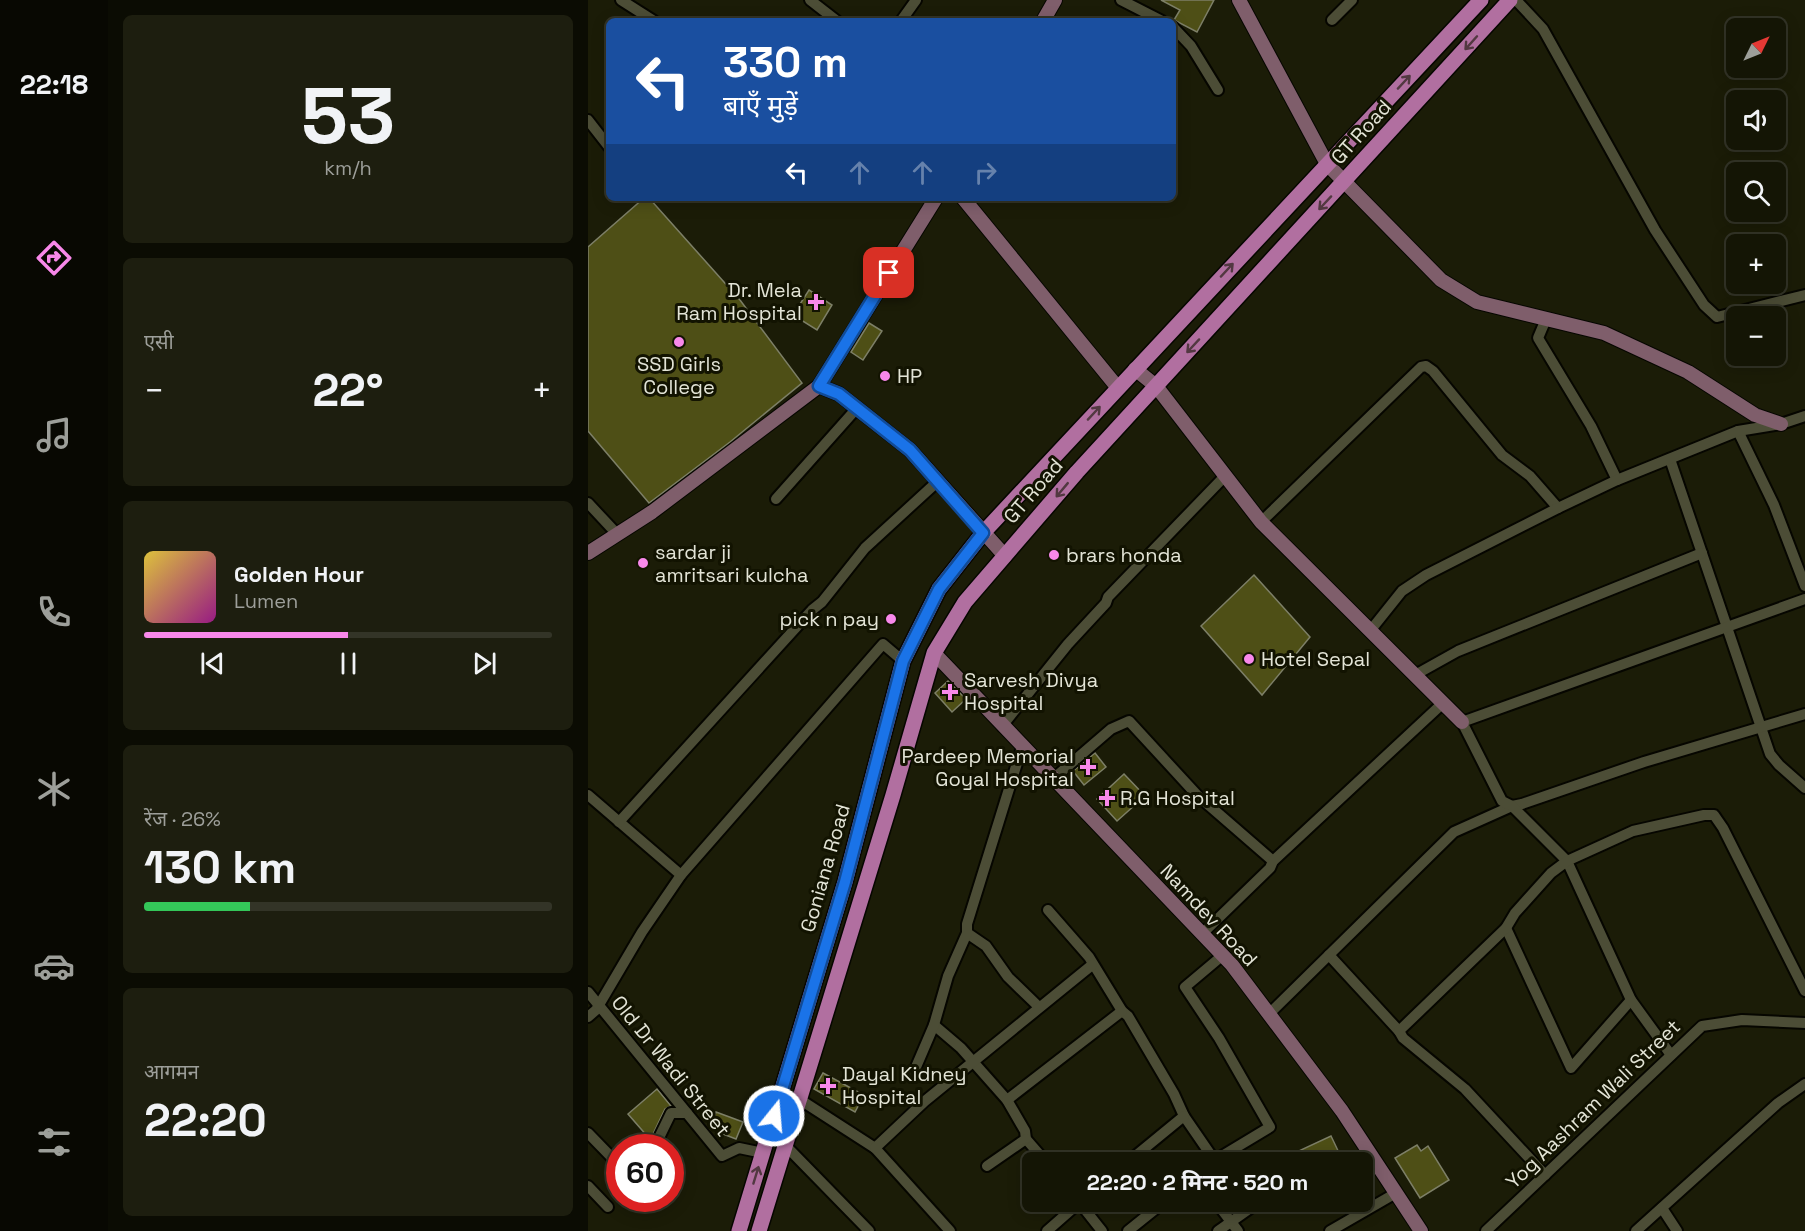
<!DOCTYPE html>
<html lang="hi">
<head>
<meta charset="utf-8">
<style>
  body { margin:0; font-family:"Space Grotesk","Noto Sans Devanagari",sans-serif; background:#1d1e0f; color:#f1f3f6; height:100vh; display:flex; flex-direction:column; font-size:22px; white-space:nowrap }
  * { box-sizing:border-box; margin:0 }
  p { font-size:20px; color:#9d9f9a }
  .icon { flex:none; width:33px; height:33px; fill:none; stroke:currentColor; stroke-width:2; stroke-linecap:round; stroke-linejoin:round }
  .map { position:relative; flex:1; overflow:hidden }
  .sheet { display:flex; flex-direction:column; gap:15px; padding:15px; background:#0b0c03; width:480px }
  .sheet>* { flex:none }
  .top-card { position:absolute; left:18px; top:18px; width:570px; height:183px; border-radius:9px; box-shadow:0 3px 15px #0003,0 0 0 2px #333427; background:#1a4fa0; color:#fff; overflow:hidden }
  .needle { width:39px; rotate:47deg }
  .tools { position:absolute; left:1138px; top:18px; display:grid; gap:12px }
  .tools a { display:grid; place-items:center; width:60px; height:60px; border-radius:9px; background:#141505; box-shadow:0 3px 15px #0003,0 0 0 2px #333427; font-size:30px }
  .speed { position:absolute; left:18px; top:1134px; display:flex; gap:12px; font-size:30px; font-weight:700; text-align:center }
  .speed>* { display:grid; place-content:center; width:78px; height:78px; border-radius:50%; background:#141505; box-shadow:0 3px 15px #0003,0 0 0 2px #333427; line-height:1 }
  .speed .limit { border:9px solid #d22; background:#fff; color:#111 }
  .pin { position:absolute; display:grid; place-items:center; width:51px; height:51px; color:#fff; margin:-26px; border-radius:12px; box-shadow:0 3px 9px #0006 }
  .me { position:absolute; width:66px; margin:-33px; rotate:17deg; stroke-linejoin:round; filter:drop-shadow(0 0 4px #0008) }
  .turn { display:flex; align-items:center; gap:21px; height:126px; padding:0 18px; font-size:27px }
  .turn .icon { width:78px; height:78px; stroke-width:2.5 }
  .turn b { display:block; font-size:42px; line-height:51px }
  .lanes { display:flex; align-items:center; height:57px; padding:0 18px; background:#0003; justify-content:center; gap:30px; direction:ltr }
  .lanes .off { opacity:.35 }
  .big { font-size:45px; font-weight:700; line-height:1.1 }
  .sheet .card { flex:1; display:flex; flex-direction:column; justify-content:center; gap:9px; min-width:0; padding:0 21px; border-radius:9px; background:#1d1e0f }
  .sheet .dial { align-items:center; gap:0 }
  .dial b { font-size:78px; line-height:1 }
  .song { display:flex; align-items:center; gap:18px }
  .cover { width:72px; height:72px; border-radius:9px; background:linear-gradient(135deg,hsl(50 70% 55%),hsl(310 70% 35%)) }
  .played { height:6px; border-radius:3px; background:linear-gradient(90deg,#f888ea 50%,#333427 50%) }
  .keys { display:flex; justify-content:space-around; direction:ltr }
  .heat { display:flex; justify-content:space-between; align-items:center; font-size:33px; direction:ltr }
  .charge { height:9px; border-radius:4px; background:linear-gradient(90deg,#34c759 26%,#333427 0) }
  .trip { position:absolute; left:434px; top:1152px; width:351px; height:60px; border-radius:9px; background:#141505; box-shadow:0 3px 15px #0003,0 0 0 2px #333427; font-weight:700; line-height:60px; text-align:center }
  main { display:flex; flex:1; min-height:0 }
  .dock { display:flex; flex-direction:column; width:108px; justify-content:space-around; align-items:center; background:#080802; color:#9d9f9a }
  .dock .icon { width:42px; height:42px }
  .dock .selected { color:#f888ea }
  .dock b { font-size:27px; color:#f1f3f6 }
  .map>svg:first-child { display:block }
</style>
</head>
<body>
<main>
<nav class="dock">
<b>22:18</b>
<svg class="icon selected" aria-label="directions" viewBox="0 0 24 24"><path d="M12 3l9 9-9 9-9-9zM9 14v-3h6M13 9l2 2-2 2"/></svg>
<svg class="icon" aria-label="music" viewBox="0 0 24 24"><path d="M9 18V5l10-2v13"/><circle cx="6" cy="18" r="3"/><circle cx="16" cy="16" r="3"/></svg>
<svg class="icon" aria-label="phone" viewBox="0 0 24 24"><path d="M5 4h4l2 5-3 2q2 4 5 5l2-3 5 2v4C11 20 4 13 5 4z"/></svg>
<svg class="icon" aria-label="climate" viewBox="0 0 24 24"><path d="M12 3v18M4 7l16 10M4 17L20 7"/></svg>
<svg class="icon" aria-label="car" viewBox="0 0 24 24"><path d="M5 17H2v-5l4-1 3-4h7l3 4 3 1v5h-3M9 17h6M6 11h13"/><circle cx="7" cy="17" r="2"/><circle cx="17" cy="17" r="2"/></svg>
<svg class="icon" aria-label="filters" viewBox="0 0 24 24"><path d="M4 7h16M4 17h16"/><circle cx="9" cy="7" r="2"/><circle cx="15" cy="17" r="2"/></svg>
</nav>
<section class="sheet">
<div class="card dial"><b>53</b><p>km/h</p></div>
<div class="card"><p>एसी</p>
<div class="heat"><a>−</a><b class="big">22°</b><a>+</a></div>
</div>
<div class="card">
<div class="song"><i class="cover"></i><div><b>Golden Hour</b><p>Lumen</p></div></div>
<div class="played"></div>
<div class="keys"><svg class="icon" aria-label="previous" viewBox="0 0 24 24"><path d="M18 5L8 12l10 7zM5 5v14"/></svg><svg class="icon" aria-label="pause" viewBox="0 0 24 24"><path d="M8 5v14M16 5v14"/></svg><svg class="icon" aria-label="next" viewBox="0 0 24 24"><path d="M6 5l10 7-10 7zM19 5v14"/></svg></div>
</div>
<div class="card"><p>रेंज · 26%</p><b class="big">130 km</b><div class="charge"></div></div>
<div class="card"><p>आगमन</p><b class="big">22:20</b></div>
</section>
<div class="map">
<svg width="1217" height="1231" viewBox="0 0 1217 1231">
  <rect width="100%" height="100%" fill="#1b1c07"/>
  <g fill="#4e4f16" stroke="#7d7f67" stroke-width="1.5">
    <path d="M573 0H626L609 32 586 20 592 10Z"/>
    <path d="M56 198H61L152 300 214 383 142 442 61 503 0 431V247Z"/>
    <path d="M221 290 244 305 229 330 205 315Z"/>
    <path d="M281 323 294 331 275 360 263 352Z"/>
    <path d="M666 575 722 637 674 695 613 626Z"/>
    <path d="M360 681 378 699 364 712 347 693Z"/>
    <path d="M507 753 518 767 496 785 485 771Z"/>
    <path d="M536 774 557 796 529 821 509 799Z"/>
    <path d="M235 1073 276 1095 267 1112 226 1089Z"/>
    <path d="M69 1089 83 1106 77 1109 65 1134 60 1137 40 1114Z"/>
    <path d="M128 1112 155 1122 148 1139 122 1129Z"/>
    <path d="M743 1136 754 1159 747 1162H705L702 1155Z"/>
    <path d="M829 1145 833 1151 840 1146 861 1180 832 1198 807 1158Z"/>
  </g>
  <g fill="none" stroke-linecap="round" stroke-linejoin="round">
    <g stroke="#060600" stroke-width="14">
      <g id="street">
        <path d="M33 0 66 21"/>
        <path d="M222 0 249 21"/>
        <path d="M533 0 574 21"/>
        <path d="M928 0 955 29 1067 230 1116 305 1129 317 1217 295"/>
        <path d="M744 20 764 0"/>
        <path d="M313 21 328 0"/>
        <path d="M585 27 603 46 630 90"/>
        <path d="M0 120 21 147"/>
        <path d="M958 319 950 338 1003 426 1029 480"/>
        <path d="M1150 431 1186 505 1217 586"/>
        <path d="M1082 459 1182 754 1191 765 1217 788"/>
        <path d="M188 499 269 408"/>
        <path d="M0 503 29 534"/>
        <path d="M673 522 833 367 838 366 845 371 914 455 942 476 970 508"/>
        <path d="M782 631 814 591 838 575 970 508 1029 480 1150 431 1193 424 1217 416"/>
        <path d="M827 675 870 651 1114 553"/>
        <path d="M414 726 480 644 518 603 520 597 637 476"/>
        <path d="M465 779 523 729 541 721 609 795 685 861"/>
        <path d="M0 795 93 875 54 932 8 1010 0 1017"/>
        <path d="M31 822 224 610 234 602 277 548 349 482"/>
        <path d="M93 875 295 644 315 661"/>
        <path d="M460 910 501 957 534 1011 540 1016 586 1094 596 1116 627 1161"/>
        <path d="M918 928 983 1068 1043 1000"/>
        <path d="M379 933 398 946 420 977 451 1007"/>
        <path d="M614 934 682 868 685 861 855 703"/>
        <path d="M741 955 811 1031"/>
        <path d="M0 992 134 1156 151 1148 175 1153"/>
        <path d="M681 1014 866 832 924 806 934 804 1056 762 1217 714"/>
        <path d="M346 1025 373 1048 419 1100 437 1131 438 1139 458 1162"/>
        <path d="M1083 1055 1043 1000 979 861 924 806 914 801 874 722 1217 599"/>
        <path d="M328 1067 346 1025 360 976 379 933V924L434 747"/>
        <path d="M192 1097 211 1099 287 1148 362 1231"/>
        <path d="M419 1100 534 1011"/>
        <path d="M0 1133 32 1166"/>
        <path d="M197 1145 281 1231"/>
        <path d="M66 1148 83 1113H99"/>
        <path d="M287 1148 337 1101 504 965"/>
        <path d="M540 1162 596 1116"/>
        <path d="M624 1162 682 1127 631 1038 597 987 635 955"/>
        <path d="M399 1166 438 1139"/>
        <path d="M957 1175 877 1089 815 1038 811 1031 918 928 927 913 963 873 979 861 1045 831 1116 815H1126L1135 828 1217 991"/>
        <path d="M0 1186 20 1207"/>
        <path d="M491 1202 514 1231"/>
        <path d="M628 1202 650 1231"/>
        <path d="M1074 1208 1089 1231"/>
        <path d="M459 1231 492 1202"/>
        <path d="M540 1231 576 1202"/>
        <path d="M630 1231 671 1202"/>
        <path d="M742 1231 808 1193"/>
        <path d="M898 1231 1114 1026 1154 1020 1217 1023"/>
        <path d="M1048 1231 1190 1103 1217 1084"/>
      </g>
    </g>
    <g stroke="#060600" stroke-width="16">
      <g id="secondary">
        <path d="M651 0 739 164 853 280 889 302 1016 333 1100 372 1167 415 1193 424"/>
        <path d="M455 21 467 0"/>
        <path d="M375 198 530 388"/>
        <path d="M547 369 568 386 673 522 874 722"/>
        <path d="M231 386 348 198"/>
        <path d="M0 553 64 512 231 386 251 394 322 450 417 556"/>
        <path d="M346 653 644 965 754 1111 833 1231"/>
      </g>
    </g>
    <g stroke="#060600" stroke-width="18">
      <g id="primary">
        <path d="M151 1231 257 882 315 661 351 589 395 533 893 0"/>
        <path d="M171 1231 305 795 346 653 377 602 489 472 922 0"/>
      </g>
    </g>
    <use href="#street" stroke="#4c4d36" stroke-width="10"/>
    <use href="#secondary" stroke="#7f5e6b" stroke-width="14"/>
    <use href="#primary" stroke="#b16fa0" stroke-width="15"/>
  </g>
  <defs><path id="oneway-shaft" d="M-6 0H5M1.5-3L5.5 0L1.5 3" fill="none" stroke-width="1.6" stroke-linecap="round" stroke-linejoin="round" transform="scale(1.5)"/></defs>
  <g stroke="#523841">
    <use href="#oneway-shaft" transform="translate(883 43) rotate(132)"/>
    <use href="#oneway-shaft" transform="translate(816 82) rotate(-47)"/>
    <use href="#oneway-shaft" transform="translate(737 203) rotate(133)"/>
    <use href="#oneway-shaft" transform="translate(639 270) rotate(-47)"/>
    <use href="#oneway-shaft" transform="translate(605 346) rotate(133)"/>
    <use href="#oneway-shaft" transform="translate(506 413) rotate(-47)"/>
    <use href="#oneway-shaft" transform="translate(474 490) rotate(130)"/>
    <use href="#oneway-shaft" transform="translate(168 1175) rotate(-73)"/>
  </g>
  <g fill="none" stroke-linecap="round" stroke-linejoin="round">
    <g stroke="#114b97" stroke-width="15">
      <path id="route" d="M186 1116 257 882 315 661 351 589 395 533 322 450 251 394 231 386 301 273"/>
    </g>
    <use href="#route" stroke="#1a73e8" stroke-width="10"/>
  </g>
  <g fill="#f888ea" stroke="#121301" stroke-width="2">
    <path d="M225 293h6v6h6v6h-6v6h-6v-6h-6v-6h6z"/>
    <circle cx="91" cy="342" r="6"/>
    <circle cx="297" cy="376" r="6"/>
    <circle cx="466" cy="555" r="6"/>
    <circle cx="55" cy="563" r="6"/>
    <circle cx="303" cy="619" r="6"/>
    <circle cx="661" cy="659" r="6"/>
    <path d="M359 683h6v6h6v6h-6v6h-6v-6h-6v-6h6z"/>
    <path d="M497 758h6v6h6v6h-6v6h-6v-6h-6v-6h6z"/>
    <path d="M516 789h6v6h6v6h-6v6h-6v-6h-6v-6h6z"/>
    <path d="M237 1077h6v6h6v6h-6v6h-6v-6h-6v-6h6z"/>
  </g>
  <g text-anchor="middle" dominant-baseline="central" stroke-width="6" stroke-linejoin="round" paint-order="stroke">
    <g font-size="20" fill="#e3e4d6" stroke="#121301">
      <text transform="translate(773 132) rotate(-48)">GT Road</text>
      <text transform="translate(445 491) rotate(-49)">GT Road</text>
      <text transform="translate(237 868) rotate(-74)">Goniana Road</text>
      <text transform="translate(621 915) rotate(47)">Namdev Road</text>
      <text transform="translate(83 1066) rotate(51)">Old Dr Wadi Street</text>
      <text transform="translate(1005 1104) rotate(-44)">Yog Aashram Wali Street</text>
    </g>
    <g font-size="20" fill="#e3e4d6" stroke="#121301" text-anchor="start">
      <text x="214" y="290" text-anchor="end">Dr. Mela<tspan x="214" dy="23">Ram Hospital</tspan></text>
      <text x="91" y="364" text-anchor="middle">SSD Girls<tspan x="91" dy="23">College</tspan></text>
      <text x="309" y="376">HP</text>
      <text x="67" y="552">sardar ji<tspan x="67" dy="23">amritsari kulcha</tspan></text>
      <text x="478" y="555">brars honda</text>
      <text x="291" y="619" text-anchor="end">pick n pay</text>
      <text x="673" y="659">Hotel Sepal</text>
      <text x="376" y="680">Sarvesh Divya<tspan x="376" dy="23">Hospital</tspan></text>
      <text x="486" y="756" text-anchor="end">Pardeep Memorial<tspan x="486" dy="23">Goyal Hospital</tspan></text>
      <text x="532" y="798">R.G Hospital</text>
      <text x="254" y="1074">Dayal Kidney<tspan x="254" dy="23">Hospital</tspan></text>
    </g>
  </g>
</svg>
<div class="tools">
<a><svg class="needle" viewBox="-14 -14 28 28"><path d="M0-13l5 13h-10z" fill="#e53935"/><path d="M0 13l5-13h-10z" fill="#9d9f9a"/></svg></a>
<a><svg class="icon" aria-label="sound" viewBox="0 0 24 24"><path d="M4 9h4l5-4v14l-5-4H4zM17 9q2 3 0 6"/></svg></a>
<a><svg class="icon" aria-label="search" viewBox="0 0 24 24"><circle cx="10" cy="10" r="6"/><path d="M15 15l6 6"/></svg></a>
<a>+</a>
<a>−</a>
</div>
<div class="speed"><div class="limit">60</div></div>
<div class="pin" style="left:301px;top:273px;background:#d93025"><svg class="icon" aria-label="arrive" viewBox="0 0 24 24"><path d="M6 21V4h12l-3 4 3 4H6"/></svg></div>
<svg class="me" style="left:186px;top:1116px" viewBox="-20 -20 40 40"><circle r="17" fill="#1a73e8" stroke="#fff" stroke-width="3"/><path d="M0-11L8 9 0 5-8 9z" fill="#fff"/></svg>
<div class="trip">22:20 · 2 मिनट · 520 m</div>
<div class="top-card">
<div class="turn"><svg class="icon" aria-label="left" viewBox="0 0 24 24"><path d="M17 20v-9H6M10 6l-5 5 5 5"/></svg><div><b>330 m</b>बाएँ मुड़ें</div></div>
<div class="lanes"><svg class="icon" aria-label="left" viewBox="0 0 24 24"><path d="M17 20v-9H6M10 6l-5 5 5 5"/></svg><svg class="icon off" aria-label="ahead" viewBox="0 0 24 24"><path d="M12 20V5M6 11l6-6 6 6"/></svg><svg class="icon off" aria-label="ahead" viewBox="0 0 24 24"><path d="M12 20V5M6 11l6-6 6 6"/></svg><svg class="icon off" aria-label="right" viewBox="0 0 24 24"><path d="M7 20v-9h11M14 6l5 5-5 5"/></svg></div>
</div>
</div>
</main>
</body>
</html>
